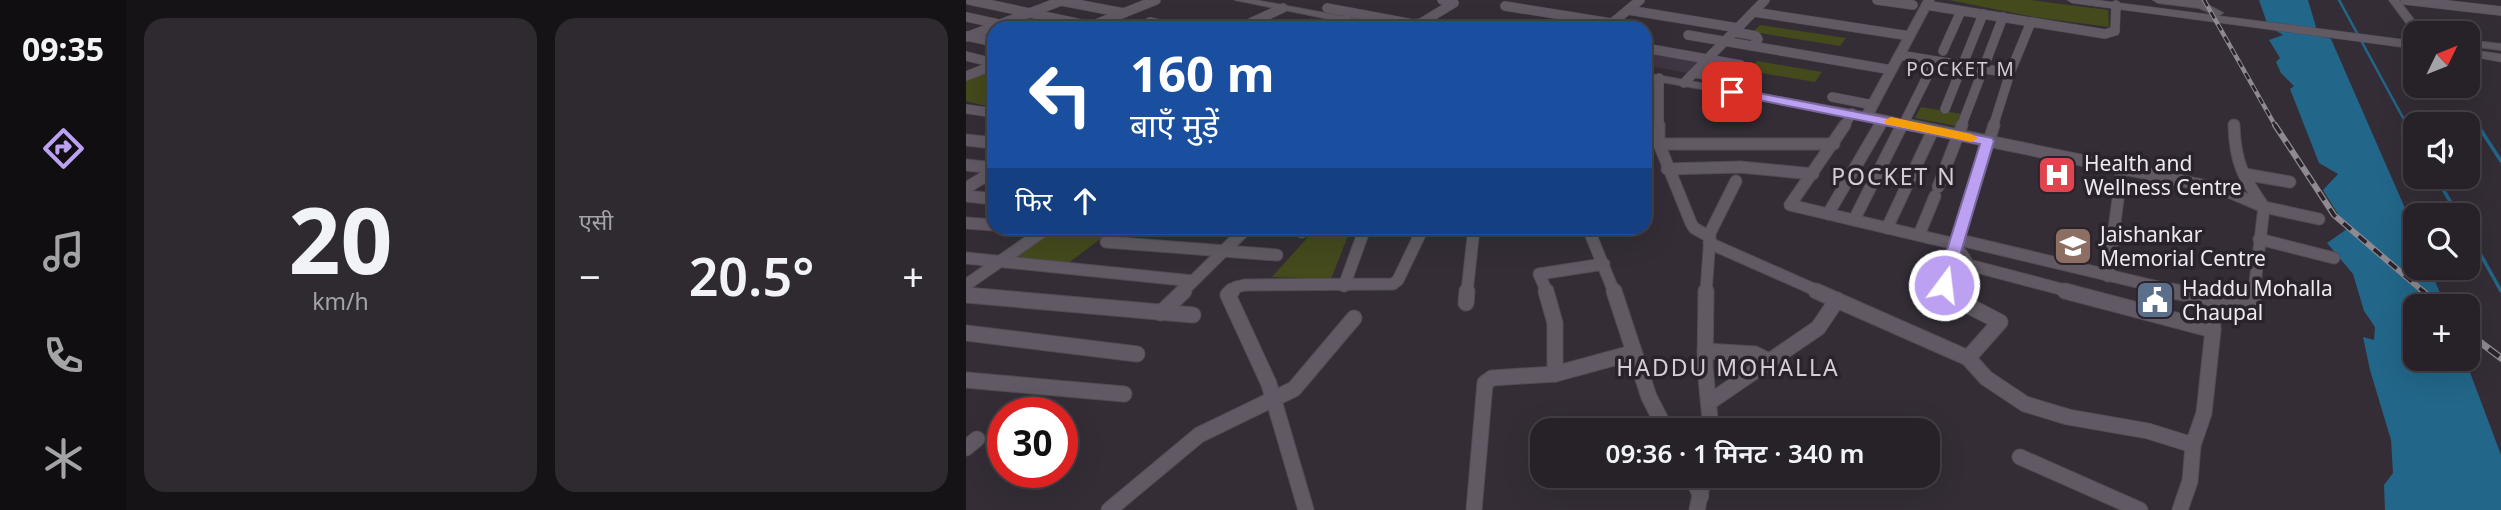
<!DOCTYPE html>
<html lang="hi">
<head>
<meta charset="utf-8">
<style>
  body { margin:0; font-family:"Noto Sans","Noto Sans Devanagari",sans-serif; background:#2f2a30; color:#f1f3f6; height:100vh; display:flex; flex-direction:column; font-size:26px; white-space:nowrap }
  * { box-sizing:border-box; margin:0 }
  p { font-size:23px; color:#a4a4a8 }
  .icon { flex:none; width:38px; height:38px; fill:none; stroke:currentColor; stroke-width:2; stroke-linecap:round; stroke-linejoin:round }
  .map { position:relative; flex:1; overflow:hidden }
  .side { display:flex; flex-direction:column; gap:18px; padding:18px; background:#151316; width:840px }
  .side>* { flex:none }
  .guide { position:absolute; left:21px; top:21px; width:665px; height:214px; border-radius:21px; box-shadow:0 7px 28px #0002,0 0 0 2px #433f45; background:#1a4fa0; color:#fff; overflow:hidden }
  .needle { width:46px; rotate:47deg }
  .buttons { position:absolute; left:1437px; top:21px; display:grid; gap:14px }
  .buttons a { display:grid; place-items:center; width:77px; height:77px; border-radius:14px; background:#272228; box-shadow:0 7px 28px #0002,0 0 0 2px #433f45; font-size:35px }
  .speed { position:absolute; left:21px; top:397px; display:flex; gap:14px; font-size:35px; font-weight:700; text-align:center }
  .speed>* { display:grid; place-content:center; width:91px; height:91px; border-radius:50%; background:#272228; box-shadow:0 7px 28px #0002,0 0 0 2px #433f45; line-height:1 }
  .speed .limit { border:10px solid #d22; background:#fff; color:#111 }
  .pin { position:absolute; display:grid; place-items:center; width:60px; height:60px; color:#fff; margin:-30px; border-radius:14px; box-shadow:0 4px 10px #0006 }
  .me { position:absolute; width:77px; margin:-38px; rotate:15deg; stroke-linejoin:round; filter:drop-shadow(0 0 5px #0008) }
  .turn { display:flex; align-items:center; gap:24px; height:147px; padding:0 28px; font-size:32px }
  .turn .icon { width:91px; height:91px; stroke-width:2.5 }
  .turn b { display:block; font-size:49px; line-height:60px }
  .then { display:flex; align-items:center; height:66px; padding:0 28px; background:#0003; gap:14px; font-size:26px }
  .big { font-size:52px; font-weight:600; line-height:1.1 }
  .side .tile { flex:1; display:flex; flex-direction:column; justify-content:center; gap:10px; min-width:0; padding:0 24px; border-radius:21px; background:#2f2a30 }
  .side .dial { align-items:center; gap:0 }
  .dial b { font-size:91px; line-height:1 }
  .heat { display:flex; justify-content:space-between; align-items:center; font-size:38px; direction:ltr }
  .side .tiles { flex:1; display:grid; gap:18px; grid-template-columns:repeat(2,1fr) }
  .trip { position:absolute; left:564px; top:418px; width:410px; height:70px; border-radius:21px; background:#272228; box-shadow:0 7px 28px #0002,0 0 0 2px #433f45; font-weight:600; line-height:70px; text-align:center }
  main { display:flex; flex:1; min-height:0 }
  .menu { display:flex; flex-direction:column; width:126px; justify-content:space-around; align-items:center; background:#100e10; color:#a4a4a8 }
  .menu .icon { width:49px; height:49px }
  .menu .on { color:#bca0f2 }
  .menu b { font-size:32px; color:#f1f3f6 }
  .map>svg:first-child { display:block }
</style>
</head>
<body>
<main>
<nav class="menu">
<b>09:35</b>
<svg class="icon on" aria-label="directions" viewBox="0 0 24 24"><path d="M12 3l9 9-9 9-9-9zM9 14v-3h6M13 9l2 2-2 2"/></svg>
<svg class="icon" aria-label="music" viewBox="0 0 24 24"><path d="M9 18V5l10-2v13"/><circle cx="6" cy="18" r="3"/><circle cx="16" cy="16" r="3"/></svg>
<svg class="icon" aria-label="phone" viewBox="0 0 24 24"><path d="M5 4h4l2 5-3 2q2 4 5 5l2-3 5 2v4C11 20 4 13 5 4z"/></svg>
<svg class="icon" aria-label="climate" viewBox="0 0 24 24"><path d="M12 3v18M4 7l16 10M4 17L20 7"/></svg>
</nav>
<section class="side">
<div class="tiles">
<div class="tile dial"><b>20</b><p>km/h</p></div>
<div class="tile"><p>एसी</p>
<div class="heat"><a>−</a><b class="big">20.5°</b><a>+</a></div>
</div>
</div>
</section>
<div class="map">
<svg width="1535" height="510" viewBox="0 0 1535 510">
  <rect width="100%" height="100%" fill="#342d36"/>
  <path fill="#403543" d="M687 51 737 59 722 73 679 65V57Z"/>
  <g fill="#444a1c">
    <path d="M983 0H1064L1142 10 1143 27 1068 17Z"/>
    <path d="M794 25 880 38 874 46 787 32Z"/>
    <path d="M791 61 856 72 849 82 783 71Z"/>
    <path d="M28 68V108L0 101V79Z"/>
    <path d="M955 107 995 114 990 126 949 118Z"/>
    <path d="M86 228H149L101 264 41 259Z"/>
    <path d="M323 228H385L365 279 306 277 342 237 319 234Z"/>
  </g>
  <path fill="#226689" d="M1293 0H1342L1352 34 1365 39 1449 231V268H1464L1479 306H1449V359H1499L1535 455V510H1419L1418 485 1427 473 1425 440 1404 370 1397 337 1408 340 1409 327 1398 311 1387 274 1361 243 1381 229 1357 190 1372 174 1353 163 1324 89 1328 86 1315 73 1310 62 1314 58 1303 40 1317 35 1302 26Z"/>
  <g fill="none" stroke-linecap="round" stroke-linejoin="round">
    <path stroke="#226689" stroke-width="2.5" d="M1373 0 1442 127"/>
    <g stroke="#226689" stroke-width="3.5">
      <path d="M1441 125 1449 140"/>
      <path d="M1513 127 1535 161"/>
      <path d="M1470 177 1492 215"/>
      <path d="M1502 232 1535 291"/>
    </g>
    <g stroke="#524c54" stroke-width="10">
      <g id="minor-far2">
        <path d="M3 0 125 26"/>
        <path d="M911 0 947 5"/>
        <path d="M1439 0 1535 11"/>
        <path d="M960 5 1139 34 1149 31 1150 5"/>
        <path d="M539 6 645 23"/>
        <path d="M361 8 447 24 455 23 488 3 476 0"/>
        <path d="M662 10 772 28"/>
        <path d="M788 12 944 36"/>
        <path d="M0 17 52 28"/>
        <path d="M120 28 190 0"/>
        <path d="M170 28 184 22 212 28"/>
        <path d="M273 28 317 8"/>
        <path d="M365 28 381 20"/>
        <path d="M640 28 674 0"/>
        <path d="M768 32 790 36 792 39 787 46"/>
        <path d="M722 35 926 70"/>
        <path d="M0 36 28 42"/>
        <path d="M0 37 95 1 158 13"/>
        <path d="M679 48 775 65"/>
        <path d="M977 51 995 11"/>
        <path d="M933 55 1044 73"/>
        <path d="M0 56 28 63"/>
        <path d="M728 73 761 79"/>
        <path d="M0 76 28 65"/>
        <path d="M693 78V127"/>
        <path d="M718 83 799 0"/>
        <path d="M866 97 907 105"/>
        <path d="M0 109 28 113"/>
        <path d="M979 109 1017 14"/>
        <path d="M901 116 952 127"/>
        <path d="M878 127 886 113"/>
        <path d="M913 127 917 120"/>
        <path d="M936 127 969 61"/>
        <path d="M995 127 1037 17"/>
        <path d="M1027 127 1044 73 1065 22"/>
      </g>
    </g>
    <g stroke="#524c54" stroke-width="13">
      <g id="minor-far1">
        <path d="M693 125V144L725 223 728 228 744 237 740 292"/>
        <path d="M879 125 824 205 989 244 1003 265 1106 292"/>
        <path d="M944 125 1256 189 1298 207 1353 219"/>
        <path d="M1268 125C1269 162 1277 177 1298 207L1288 292"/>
        <path d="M0 140 28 143"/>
        <path d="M693 144H868"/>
        <path d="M0 165 28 168"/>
        <path d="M701 169 774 167 847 174"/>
        <path d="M1278 174 1324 182"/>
        <path d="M972 187 996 125"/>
        <path d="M0 188 28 171"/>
        <path d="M0 196 28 199"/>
        <path d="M862 214 914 125"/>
        <path d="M888 220 936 125"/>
        <path d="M0 223 28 225"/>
        <path d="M57 228 79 229"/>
        <path d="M622 228 648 292"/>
        <path d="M921 228 967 130"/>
        <path d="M336 232 341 228"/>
        <path d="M743 235 770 181"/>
        <path d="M953 235 969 196"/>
        <path d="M990 239 1213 292"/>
        <path d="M1293 239 1368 258"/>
        <path d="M140 242 311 255"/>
        <path d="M743 243 854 292"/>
        <path d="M0 258 227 281"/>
        <path d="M1142 276 1156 168"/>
        <path d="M0 285 82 228"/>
        <path d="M378 286 399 228"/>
        <path d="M216 292 281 228"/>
        <path d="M265 292 270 287 279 285 427 284 432 280 457 228"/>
        <path d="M501 292 508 228"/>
        <path d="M581 292 573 274 638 264"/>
        <path d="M979 292 977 288 1028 125"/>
      </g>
    </g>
    <g stroke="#524c54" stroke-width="17">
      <g id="minor">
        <path d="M266 291 262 295 303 384 340 510"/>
        <path d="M580 291 589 323V374L666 353"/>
        <path d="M648 291 683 397 700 430"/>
        <path d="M740 291 739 367 745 430"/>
        <path d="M850 291 1002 358"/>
        <path d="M978 291 980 294 1034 322 1002 358 1020 378 1059 404 1102 417 1182 431 1227 445"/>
        <path d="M1099 291 1247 330"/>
        <path d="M1206 291 1286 306 1288 291"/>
        <path d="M0 295 227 315"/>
        <path d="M500 303 501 291"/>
        <path d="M195 313 218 291"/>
        <path d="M0 333 171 354"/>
        <path d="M739 351 789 354 803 361"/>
        <path d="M0 380 158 394"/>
        <path d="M745 401 852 328 871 300"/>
        <path d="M0 448 11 439"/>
        <path d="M1054 457 1174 510"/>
        <path d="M725 476 735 496"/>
        <path d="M143 510 233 435 328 389 388 318"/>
        <path d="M508 510 519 383 526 378 589 374"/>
        <path d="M731 510 738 476"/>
        <path d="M1214 510 1224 481 1227 445 1238 413 1247 330 1245 300"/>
      </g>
    </g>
    <g stroke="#524c54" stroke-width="2">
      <g id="tertiary">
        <path d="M269 0H289L423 25 428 28H407Z"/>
        <path d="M958 0H968L905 119 679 79V73L897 112Z"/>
        <path d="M1187 0H1240V4L1257 13 1252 16 1233 8 1192 3Z"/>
        <path d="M1423 0H1433L1458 33 1449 35Z"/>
        <path d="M1502 40 1535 44V50L1502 46Z"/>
      </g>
    </g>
    <g stroke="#524c54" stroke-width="1">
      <g id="secondary">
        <path d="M1101 0H1131L1449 41V49L1106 3Z"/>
        <path d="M1502 49 1535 54V62L1502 56Z"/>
      </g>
    </g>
    <use href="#minor-far2" stroke="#615a64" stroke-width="9"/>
    <use href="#minor-far1" stroke="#615a64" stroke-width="11"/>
    <use href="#minor" stroke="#615a64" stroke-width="15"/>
    <use href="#tertiary" fill="#615a64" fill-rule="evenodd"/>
    <use href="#secondary" fill="#615a64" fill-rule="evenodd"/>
    <g stroke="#8f8a91" stroke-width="4.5">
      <path id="rail-far2" d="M1238 0 1310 127"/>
    </g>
    <g stroke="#8f8a91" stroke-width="6">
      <path id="rail-far1" d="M1309 125 1368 215 1458 292"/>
    </g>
    <g stroke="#8f8a91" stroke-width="7">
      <g id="rail">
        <path d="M1456 291 1474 306"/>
        <path d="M1502 333 1535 358"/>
      </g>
    </g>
    <use href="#rail-far2" stroke="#2a232c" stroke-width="2.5" stroke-dasharray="7" stroke-linecap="butt"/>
    <use href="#rail-far1" stroke="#2a232c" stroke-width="3.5" stroke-dasharray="10" stroke-linecap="butt"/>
    <use href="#rail" stroke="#2a232c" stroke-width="4.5" stroke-dasharray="13" stroke-linecap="butt"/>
  </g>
  <path fill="#bca0f2" stroke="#7a689d" stroke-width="2" d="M766 88 1026 138 1028 141 984 289 978 290 970 285 1014 144 762 94V89Z"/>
  <path fill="#f59e0b" d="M925 117 1005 134 1012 138 1005 142 920 124 918 121Z"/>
  <defs>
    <g id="hospital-square" transform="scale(2.0125)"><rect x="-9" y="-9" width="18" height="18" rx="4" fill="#e0444e" stroke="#2a232c"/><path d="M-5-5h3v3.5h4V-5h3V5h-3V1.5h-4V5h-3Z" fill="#fff"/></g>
    <g id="school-square" transform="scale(2.0125)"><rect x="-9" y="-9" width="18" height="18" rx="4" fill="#8d6e63" stroke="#2a232c"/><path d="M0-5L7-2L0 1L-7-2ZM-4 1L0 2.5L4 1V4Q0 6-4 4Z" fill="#fff"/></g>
    <g id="civic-square" transform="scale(2.0125)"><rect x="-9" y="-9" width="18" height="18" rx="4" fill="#5c6f8a" stroke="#2a232c"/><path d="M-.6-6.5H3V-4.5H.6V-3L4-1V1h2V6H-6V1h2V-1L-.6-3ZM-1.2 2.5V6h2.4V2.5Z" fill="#fff"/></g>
  </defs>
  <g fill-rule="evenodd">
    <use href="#hospital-square" x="1091" y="175"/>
    <use href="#school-square" x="1107" y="246"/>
    <use href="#civic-square" x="1189" y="300"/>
  </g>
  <g text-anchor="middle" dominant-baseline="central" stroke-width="7" stroke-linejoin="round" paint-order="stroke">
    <g font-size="19" letter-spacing="2" fill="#d5ccd8" stroke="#2a232c">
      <text x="995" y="69">POCKET M</text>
    </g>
    <g font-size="21" fill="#ede9ef" stroke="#2a232c" text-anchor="start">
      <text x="1118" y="163">Health and<tspan x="1118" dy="24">Wellness Centre</tspan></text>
      <text x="1134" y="234">Jaishankar<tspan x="1134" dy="24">Memorial Centre</tspan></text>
      <text x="1216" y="288">Haddu Mohalla<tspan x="1216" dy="24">Chaupal</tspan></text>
    </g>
    <g font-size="23" letter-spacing="2" fill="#d5ccd8" stroke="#2a232c">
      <text x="928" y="176">POCKET N</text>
      <text x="762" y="367">HADDU MOHALLA</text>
    </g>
  </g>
</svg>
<div class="buttons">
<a><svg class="needle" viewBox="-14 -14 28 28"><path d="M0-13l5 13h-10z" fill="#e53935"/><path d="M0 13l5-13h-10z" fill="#a4a4a8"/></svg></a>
<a><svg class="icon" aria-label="sound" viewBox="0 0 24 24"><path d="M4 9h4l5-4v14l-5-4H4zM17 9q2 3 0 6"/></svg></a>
<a><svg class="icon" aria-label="search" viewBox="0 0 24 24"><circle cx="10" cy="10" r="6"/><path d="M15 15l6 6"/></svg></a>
<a>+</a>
</div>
<div class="speed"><div class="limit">30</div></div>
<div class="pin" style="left:766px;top:92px;background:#d93025"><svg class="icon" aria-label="arrive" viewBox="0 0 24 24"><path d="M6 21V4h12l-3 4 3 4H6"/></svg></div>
<svg class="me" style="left:978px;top:285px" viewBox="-20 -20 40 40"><circle r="17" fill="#bca0f2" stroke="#fff" stroke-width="3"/><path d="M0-11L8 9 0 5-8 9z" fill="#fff"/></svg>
<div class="trip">09:36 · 1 मिनट · 340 m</div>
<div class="guide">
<div class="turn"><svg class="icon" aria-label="left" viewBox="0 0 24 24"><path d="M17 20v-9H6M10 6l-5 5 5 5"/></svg><div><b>160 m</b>बाएँ मुड़ें</div></div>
<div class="then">फिर<svg class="icon" aria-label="ahead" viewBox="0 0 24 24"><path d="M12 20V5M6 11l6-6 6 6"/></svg></div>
</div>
</div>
</main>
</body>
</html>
